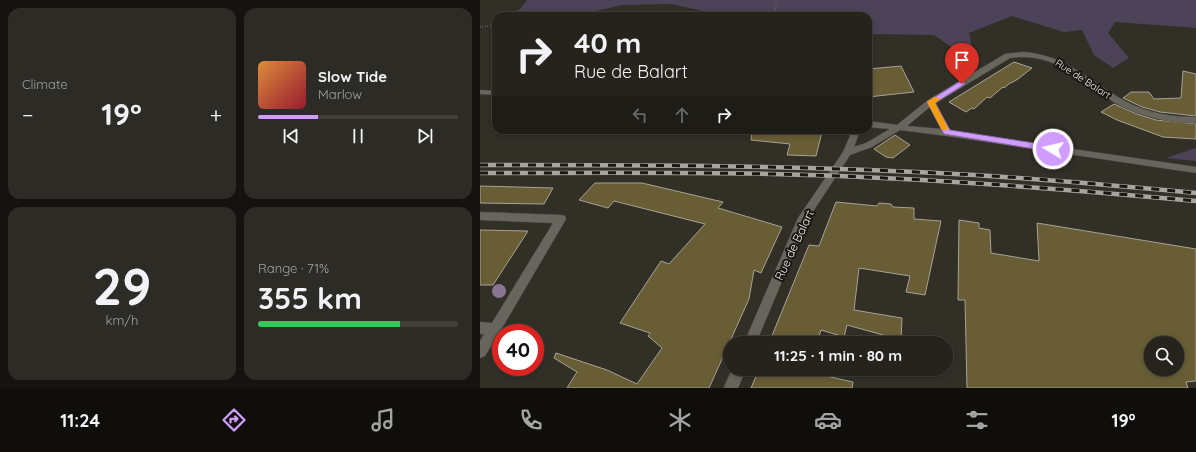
<!DOCTYPE html>
<html lang="en">
<head>
<meta charset="utf-8">
<style>
  body { margin:0; font-family:Quicksand,sans-serif; background:#2d2b25; color:#f1f3f6; height:100vh; display:flex; flex-direction:column; font-size:15px; white-space:nowrap }
  * { box-sizing:border-box; margin:0 }
  p { font-size:13px; color:#a3a4a3 }
  .icon { flex:none; width:22px; height:22px; fill:none; stroke:currentColor; stroke-width:2; stroke-linecap:round; stroke-linejoin:round }
  .map { position:relative; flex:1; overflow:hidden }
  .side { display:flex; flex-direction:column; gap:8px; padding:8px; background:#14130f; width:480px }
  .side>* { flex:none }
  .banner { position:absolute; left:12px; top:12px; width:380px; height:122px; border-radius:12px; box-shadow:0 2px 6px #0003,0 0 0 1px #42403b; background:#25231c; color:#f1f3f6; overflow:hidden }
  .buttons { position:absolute; left:664px; top:336px; display:grid; gap:8px }
  .buttons a { display:grid; place-items:center; width:40px; height:40px; border-radius:50%; background:#25231c; box-shadow:0 2px 6px #0003,0 0 0 1px #42403b; font-size:20px }
  .speed { position:absolute; left:12px; top:324px; display:flex; gap:8px; font-size:20px; font-weight:700; text-align:center }
  .speed>* { display:grid; place-content:center; width:52px; height:52px; border-radius:50%; background:#25231c; box-shadow:0 2px 6px #0003,0 0 0 1px #42403b; line-height:1 }
  .speed .limit { border:6px solid #d22; background:#fff; color:#111 }
  .pin { position:absolute; display:grid; place-items:center; width:34px; height:34px; color:#fff; margin:-41px -17px; border-radius:50% 50% 50% 0; rotate:-45deg; box-shadow:0 0 4px #0007 }
  .pin .icon { rotate:45deg }
  .me { position:absolute; width:44px; margin:-22px; rotate:279deg; stroke-linejoin:round; filter:drop-shadow(0 0 3px #0008) }
  .turn { display:flex; align-items:center; gap:14px; height:84px; padding:0 16px; font-size:18px }
  .turn .icon { width:52px; height:52px; stroke-width:2.5 }
  .turn b { display:block; font-size:28px; line-height:34px }
  .lanes { display:flex; align-items:center; height:38px; padding:0 16px; background:#0003; justify-content:center; gap:20px; direction:ltr }
  .lanes .off { opacity:.35 }
  .big { font-size:30px; font-weight:700; line-height:1.1 }
  .side .card { flex:1; display:flex; flex-direction:column; justify-content:center; gap:6px; min-width:0; padding:0 14px; border-radius:12px; background:#2d2b25 }
  .side .dial { align-items:center; gap:0 }
  .dial b { font-size:52px; line-height:1 }
  .song { display:flex; align-items:center; gap:12px }
  .cover { width:48px; height:48px; border-radius:6px; background:linear-gradient(135deg,hsl(30 70% 55%),hsl(350 70% 35%)) }
  .played { height:4px; border-radius:2px; background:linear-gradient(90deg,#d09dff 30%,#42403b 30%) }
  .keys { display:flex; justify-content:space-around; direction:ltr }
  .heat { display:flex; justify-content:space-between; align-items:center; font-size:22px; direction:ltr }
  .charge { height:6px; border-radius:3px; background:linear-gradient(90deg,#34c759 71%,#42403b 0) }
  .side .tiles { flex:1; display:grid; gap:8px; grid-template-columns:repeat(2,1fr) }
  .trip { position:absolute; left:243px; top:336px; width:230px; height:40px; border-radius:20px; background:#25231c; box-shadow:0 2px 6px #0003,0 0 0 1px #42403b; font-weight:700; line-height:40px; text-align:center }
  .tabs { display:flex; height:64px; justify-content:space-around; align-items:center; background:#0f0e0b; color:#a3a4a3 }
  .tabs .icon { width:28px; height:28px }
  .tabs .active { color:#d09dff }
  .tabs b { font-size:18px; color:#f1f3f6 }
  main { display:flex; flex:1; min-height:0 }
  .map>svg:first-child { display:block }
</style>
</head>
<body>
<main>
<section class="side">
<div class="tiles">
<div class="card"><p>Climate</p>
<div class="heat"><a>−</a><b class="big">19°</b><a>+</a></div>
</div>
<div class="card">
<div class="song"><i class="cover"></i><div><b>Slow Tide</b><p>Marlow</p></div></div>
<div class="played"></div>
<div class="keys"><svg class="icon" aria-label="previous" viewBox="0 0 24 24"><path d="M18 5L8 12l10 7zM5 5v14"/></svg><svg class="icon" aria-label="pause" viewBox="0 0 24 24"><path d="M8 5v14M16 5v14"/></svg><svg class="icon" aria-label="next" viewBox="0 0 24 24"><path d="M6 5l10 7-10 7zM19 5v14"/></svg></div>
</div>
<div class="card dial"><b>29</b><p>km/h</p></div>
<div class="card"><p>Range · 71%</p><b class="big">355 km</b><div class="charge"></div></div>
</div>
</section>
<div class="map">
<svg width="716" height="388" viewBox="0 0 716 388">
  <rect width="100%" height="100%" fill="#312f26"/>
  <g fill="#4d4358">
    <path d="M45 0H716V28L635 22 628 33 649 58 633 68 614 55 602 30 584 32 532 16 489 33 495 63 454 35 388 34V16H230L231 13 192 4 141 5 96 16H24L39 10 47 1Z"/>
    <path d="M716 148V161L686 158Z"/>
  </g>
  <g fill="#685d35" stroke="#a5a398" fill-rule="evenodd">
    <path d="M534 62 552 68 538 79 531 83H530L524 88 523 87 510 98 507 97 494 109 492 108 486 112 469 102Z"/>
    <path d="M421 66 434 92 388 97V69Z"/>
    <path d="M703 71 716 74V116L680 112 662 107 643 98 651 92H669L674 99 701 98Z"/>
    <path d="M634 104 657 114 676 120 716 124V139L683 137 637 120 621 112Z"/>
    <path d="M272 130H325L342 132 336 156 307 155 310 144 271 140Z"/>
    <path d="M415 135 430 145 413 158 406 157 394 149Z"/>
    <path d="M115 183H162L243 202 238 208 302 227 281 273 274 270 269 299 229 388H87L97 372 74 358 76 353 127 370 157 384 182 348 168 336 170 333 140 323 181 261 189 264 225 224 134 201 128 208 99 200Z"/>
    <path d="M0 186 73 188 64 204 0 203Z"/>
    <path d="M356 202 397 206 399 203 411 204 413 207 434 208V219L461 221 445 295 426 292 430 276 379 268 374 310 422 318 421 340 367 325 364 337 341 330 338 339 332 337 330 343H289L329 245 339 246Z"/>
    <path d="M479 220 499 223V228L510 230 511 253 559 261 557 223 716 249V381L706 382 708 388H487L485 300H478ZM671 343H697V369H671Z"/>
    <path d="M0 230 48 231 13 285H0Z"/>
    <path d="M279 369H334L333 373 373 382 372 388H271Z"/>
  </g>
  <g fill="none" stroke-linecap="round" stroke-linejoin="round">
    <g stroke="#4c4a43" stroke-width="1">
      <g id="minor">
        <path d="M543 52C587 55 608 81 645 101 667 113 691 117 716 117V123C689 123 663 117 639 105 601 84 578 51 530 58L456 103 470 131 716 167V173L467 136 420 130 392 147 370 155 328 219 276 343H264L318 218 363 152 370 136 366 130H374L378 136 374 147 386 143 410 129 388 127V121L417 125 448 100 525 54ZM450 107 461 129 427 126Z"/>
        <path d="M0 90 16 91V95L0 94Z"/>
        <path d="M0 212 81 215 85 216 86 219 19 333 5 356 0 358V341L4 334H0V322L12 323 73 223 0 220Z"/>
        <path d="M252 369H266L258 388H244Z"/>
      </g>
    </g>
    <g stroke="#77756d" stroke-width="2" stroke-dasharray="0.5 2" stroke-linecap="butt">
      <path d="M297 12 294 10 298 0"/>
      <path d="M0 27 11 26"/>
    </g>
    <use href="#minor" fill="#68665c" fill-rule="evenodd"/>
    <g stroke="#a7a59f" stroke-width="4.5">
      <g id="rail">
        <path d="M0 165C152 165 305 165 457 173 544 177 630 185 716 193"/>
        <path d="M0 173C97 173 195 172 292 174 433 177 575 188 716 201"/>
      </g>
    </g>
    <use href="#rail" stroke="#181713" stroke-width="3" stroke-dasharray="8" stroke-linecap="butt"/>
  </g>
  <circle fill="#887694" cx="19" cy="291" r="7"/>
  <path fill="#d09dff" stroke="#8766a6" d="M479 82H484L485 84 455 103 470 130 573 146 578 149 576 151 573 152 464 134 447 102Z"/>
  <path fill="#f59e0b" d="M454 97H456L460 99 455 103 468 128 467 130H462L447 102Z"/>
  <g text-anchor="middle" dominant-baseline="central" stroke-width="4" stroke-linejoin="round" paint-order="stroke">
    <g font-size="10" fill="#eeece7" stroke="#181713">
      <text transform="translate(603 79) rotate(33)">Rue de Balart</text>
    </g>
    <g font-size="12" fill="#eeece7" stroke="#181713">
      <text transform="translate(314 245) rotate(-65)">Rue de Balart</text>
    </g>
  </g>
</svg>
<div class="buttons">
<a><svg class="icon" aria-label="search" viewBox="0 0 24 24"><circle cx="10" cy="10" r="6"/><path d="M15 15l6 6"/></svg></a>
</div>
<div class="speed"><div class="limit">40</div></div>
<div class="pin" style="left:482px;top:84px;background:#d93025"><svg class="icon" aria-label="arrive" viewBox="0 0 24 24"><path d="M6 21V4h12l-3 4 3 4H6"/></svg></div>
<svg class="me" style="left:573px;top:149px" viewBox="-20 -20 40 40"><circle r="17" fill="#d09dff" stroke="#fff" stroke-width="3"/><path d="M0-11L8 9 0 5-8 9z" fill="#fff"/></svg>
<div class="trip">11:25 · 1 min · 80 m</div>
<div class="banner">
<div class="turn"><svg class="icon" aria-label="right" viewBox="0 0 24 24"><path d="M7 20v-9h11M14 6l5 5-5 5"/></svg><div><b>40 m</b>Rue de Balart</div></div>
<div class="lanes"><svg class="icon off" aria-label="left" viewBox="0 0 24 24"><path d="M17 20v-9H6M10 6l-5 5 5 5"/></svg><svg class="icon off" aria-label="ahead" viewBox="0 0 24 24"><path d="M12 20V5M6 11l6-6 6 6"/></svg><svg class="icon" aria-label="right" viewBox="0 0 24 24"><path d="M7 20v-9h11M14 6l5 5-5 5"/></svg></div>
</div>
</div>
</main>
<nav class="tabs">
<b>11:24</b>
<svg class="icon active" aria-label="directions" viewBox="0 0 24 24"><path d="M12 3l9 9-9 9-9-9zM9 14v-3h6M13 9l2 2-2 2"/></svg>
<svg class="icon" aria-label="music" viewBox="0 0 24 24"><path d="M9 18V5l10-2v13"/><circle cx="6" cy="18" r="3"/><circle cx="16" cy="16" r="3"/></svg>
<svg class="icon" aria-label="phone" viewBox="0 0 24 24"><path d="M5 4h4l2 5-3 2q2 4 5 5l2-3 5 2v4C11 20 4 13 5 4z"/></svg>
<svg class="icon" aria-label="climate" viewBox="0 0 24 24"><path d="M12 3v18M4 7l16 10M4 17L20 7"/></svg>
<svg class="icon" aria-label="car" viewBox="0 0 24 24"><path d="M5 17H2v-5l4-1 3-4h7l3 4 3 1v5h-3M9 17h6M6 11h13"/><circle cx="7" cy="17" r="2"/><circle cx="17" cy="17" r="2"/></svg>
<svg class="icon" aria-label="filters" viewBox="0 0 24 24"><path d="M4 7h16M4 17h16"/><circle cx="9" cy="7" r="2"/><circle cx="15" cy="17" r="2"/></svg>
<b>19°</b>
</nav>
</body>
</html>
